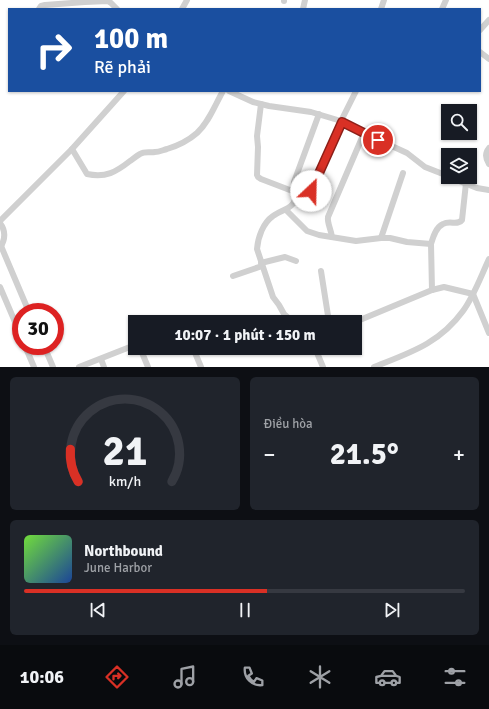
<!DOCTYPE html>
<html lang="vi">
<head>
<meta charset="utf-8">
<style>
  body { margin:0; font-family:Signika,sans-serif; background:#20242c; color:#f1f3f6; height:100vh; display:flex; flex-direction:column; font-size:15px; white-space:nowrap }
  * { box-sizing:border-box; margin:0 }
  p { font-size:13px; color:#9ea1a6 }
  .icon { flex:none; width:22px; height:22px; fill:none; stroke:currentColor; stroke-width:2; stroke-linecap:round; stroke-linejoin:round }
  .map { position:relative; height:367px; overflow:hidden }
  .side { display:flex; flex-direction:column; gap:10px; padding:10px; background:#0d0f14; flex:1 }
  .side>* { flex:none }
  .top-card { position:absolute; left:8px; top:8px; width:473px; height:84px; border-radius:0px; box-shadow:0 1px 3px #0004; background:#1a4fa0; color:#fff; overflow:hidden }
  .tools { position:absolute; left:441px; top:104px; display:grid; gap:8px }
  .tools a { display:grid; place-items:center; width:36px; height:36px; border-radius:0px; background:#171b24; box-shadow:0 1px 3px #0004; font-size:20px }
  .speed { position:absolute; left:12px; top:303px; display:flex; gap:8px; font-size:20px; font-weight:700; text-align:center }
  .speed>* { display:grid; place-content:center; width:52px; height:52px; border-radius:50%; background:#171b24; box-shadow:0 1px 3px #0004; line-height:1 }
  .speed .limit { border:6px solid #d22; background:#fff; color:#111 }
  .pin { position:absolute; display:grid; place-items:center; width:34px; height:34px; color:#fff; margin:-17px; border:2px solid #fff; border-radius:50%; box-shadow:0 1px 4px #0007 }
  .me { position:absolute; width:44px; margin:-22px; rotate:24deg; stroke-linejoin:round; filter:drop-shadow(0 0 3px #0008) }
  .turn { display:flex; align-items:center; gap:14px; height:84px; padding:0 20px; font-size:18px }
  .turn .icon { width:52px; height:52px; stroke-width:2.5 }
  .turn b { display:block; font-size:28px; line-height:34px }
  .big { font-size:30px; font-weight:800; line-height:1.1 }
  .side .widget { flex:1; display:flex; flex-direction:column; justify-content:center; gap:6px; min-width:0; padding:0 14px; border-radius:6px; background:#20242c }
  .side .dial { align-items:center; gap:0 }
  .dial svg { height:104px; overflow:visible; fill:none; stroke:#363941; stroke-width:7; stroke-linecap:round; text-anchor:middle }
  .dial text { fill:#f1f3f6; stroke:none }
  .song { display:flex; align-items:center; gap:12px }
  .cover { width:48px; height:48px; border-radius:6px; background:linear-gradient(135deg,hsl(100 70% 55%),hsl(220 70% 35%)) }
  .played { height:4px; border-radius:2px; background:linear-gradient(90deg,#d93025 55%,#363941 55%) }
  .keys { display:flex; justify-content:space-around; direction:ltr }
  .heat { display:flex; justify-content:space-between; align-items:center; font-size:22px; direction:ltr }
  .side .tiles { flex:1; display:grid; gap:10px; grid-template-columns:1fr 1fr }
  .widget:last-child { grid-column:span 2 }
  .trip { position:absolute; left:128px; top:315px; width:234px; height:40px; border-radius:0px; background:#171b24; box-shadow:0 1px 3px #0004; font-weight:800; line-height:40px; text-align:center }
  .dock { display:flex; height:64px; justify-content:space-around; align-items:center; background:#090b0e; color:#9ea1a6 }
  .dock .icon { width:28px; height:28px }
  .dock .current { color:#d93025 }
  .dock b { font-size:18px; color:#f1f3f6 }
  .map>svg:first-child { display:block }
</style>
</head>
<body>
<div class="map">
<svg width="489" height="367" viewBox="0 0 489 367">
  <rect width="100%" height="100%" fill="#fff"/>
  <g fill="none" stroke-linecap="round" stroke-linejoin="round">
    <g stroke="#d0d0d0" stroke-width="6">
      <path d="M284 1V0"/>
      <path d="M39 9 41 6 45 5 85 2 108 1 111 3 117 9"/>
      <path d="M182 9 187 0"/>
      <path d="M303 9 305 0"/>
      <path d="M381 9 384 0"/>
      <path d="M442 9 446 0"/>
      <path d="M480 30 489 20"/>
      <path d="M480 52 489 59"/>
      <path d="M229 91 253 102 269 106 311 112 341 121 370 136 407 153 425 167 448 176"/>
      <path d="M261 104 257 136 258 147 257 175 258 177 261 179 295 192 296 194C296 209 282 209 273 216 263 223 258 237 257 249L273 297 279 305 284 314 293 322"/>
      <path d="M341 121 356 91"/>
      <path d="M489 148C485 153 485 158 489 164"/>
      <path d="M72 149 87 174C106 178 116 172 130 161 133 159 136 156 140 154 145 151 150 153 155 152 159 152 163 150 167 149 177 146 189 140 197 133 209 122 215 105 223 91"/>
      <path d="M449 177 477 188 489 190"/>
      <path d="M294 182 319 114"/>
      <path d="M311 191 342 121"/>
      <path d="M286 210 307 231 319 235 356 241 381 238H390L407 242 431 244"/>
      <path d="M0 221 72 149 124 91"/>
      <path d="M0 223C6 231 5 240 0 248"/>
      <path d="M332 237C331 229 327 223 328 217L364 133"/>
      <path d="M381 238 403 173"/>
      <path d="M1 246 29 312"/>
      <path d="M261 263 285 257 296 261"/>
      <path d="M321 271 329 322"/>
      <path d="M233 276 262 266"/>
      <path d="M0 287 21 336"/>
      <path d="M432 290 431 244C433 237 436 227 443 224 450 220 458 226 462 220L466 183"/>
      <path d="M355 322 432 290 444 287 473 294 489 333"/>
      <path d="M25 346 34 367"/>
      <path d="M44 346 53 367"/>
      <path d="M140 348 148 367"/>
      <path d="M193 348 201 367"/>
      <path d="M315 348 323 367"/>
      <path d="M101 359 104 367"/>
      <path d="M79 367 135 345"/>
      <path d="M374 367C409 353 439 344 463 311 474 296 481 276 489 259"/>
    </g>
  </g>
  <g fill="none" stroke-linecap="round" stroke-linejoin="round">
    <g stroke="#8d1f18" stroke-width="10">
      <path id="route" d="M311 191 342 122 378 140"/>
    </g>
    <use href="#route" stroke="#d93025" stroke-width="7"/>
  </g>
</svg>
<div class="tools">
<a><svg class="icon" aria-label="search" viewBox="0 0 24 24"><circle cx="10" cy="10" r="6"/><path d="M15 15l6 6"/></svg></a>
<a><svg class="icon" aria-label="layers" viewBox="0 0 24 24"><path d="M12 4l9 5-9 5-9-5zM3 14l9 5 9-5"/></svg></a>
</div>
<div class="speed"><div class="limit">30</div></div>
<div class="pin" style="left:378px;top:140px;background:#d93025"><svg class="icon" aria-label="arrive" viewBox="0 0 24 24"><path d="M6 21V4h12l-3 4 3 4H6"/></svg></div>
<svg class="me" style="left:311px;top:191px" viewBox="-20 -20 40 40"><circle r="19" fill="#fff"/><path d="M0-13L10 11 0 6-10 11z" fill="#d93025"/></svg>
<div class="trip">10:07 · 1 phút · 150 m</div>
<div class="top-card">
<div class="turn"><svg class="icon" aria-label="right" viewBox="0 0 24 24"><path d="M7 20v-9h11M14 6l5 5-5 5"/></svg><div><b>100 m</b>Rẽ phải</div></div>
</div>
</div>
<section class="side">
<div class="tiles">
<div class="widget dial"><svg viewBox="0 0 100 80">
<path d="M14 69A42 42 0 1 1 86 69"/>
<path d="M14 69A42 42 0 0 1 8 44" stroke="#d93025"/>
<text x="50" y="56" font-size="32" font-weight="700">21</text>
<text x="50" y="72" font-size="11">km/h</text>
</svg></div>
<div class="widget"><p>Điều hòa</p>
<div class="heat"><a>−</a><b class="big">21.5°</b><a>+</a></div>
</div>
<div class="widget">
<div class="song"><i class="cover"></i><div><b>Northbound</b><p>June Harbor</p></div></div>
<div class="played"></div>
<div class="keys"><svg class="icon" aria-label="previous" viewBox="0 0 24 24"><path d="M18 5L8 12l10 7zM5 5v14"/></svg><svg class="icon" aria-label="pause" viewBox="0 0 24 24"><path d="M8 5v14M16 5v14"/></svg><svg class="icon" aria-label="next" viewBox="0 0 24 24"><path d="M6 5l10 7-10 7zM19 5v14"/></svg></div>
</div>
</div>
</section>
<nav class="dock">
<b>10:06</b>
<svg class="icon current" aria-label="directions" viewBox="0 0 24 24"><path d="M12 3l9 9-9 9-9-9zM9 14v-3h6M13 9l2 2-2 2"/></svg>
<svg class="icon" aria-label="music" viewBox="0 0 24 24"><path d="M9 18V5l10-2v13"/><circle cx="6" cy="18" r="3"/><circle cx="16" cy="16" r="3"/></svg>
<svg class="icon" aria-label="phone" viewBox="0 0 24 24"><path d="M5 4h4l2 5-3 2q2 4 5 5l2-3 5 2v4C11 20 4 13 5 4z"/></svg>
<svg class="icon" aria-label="climate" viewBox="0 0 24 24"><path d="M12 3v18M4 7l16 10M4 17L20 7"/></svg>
<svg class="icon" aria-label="car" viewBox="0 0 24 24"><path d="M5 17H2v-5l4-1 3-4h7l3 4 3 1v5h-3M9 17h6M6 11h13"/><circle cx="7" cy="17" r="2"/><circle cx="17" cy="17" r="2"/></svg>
<svg class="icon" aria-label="filters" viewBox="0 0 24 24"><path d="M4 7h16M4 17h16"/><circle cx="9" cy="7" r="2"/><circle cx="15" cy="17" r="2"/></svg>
</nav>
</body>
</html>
